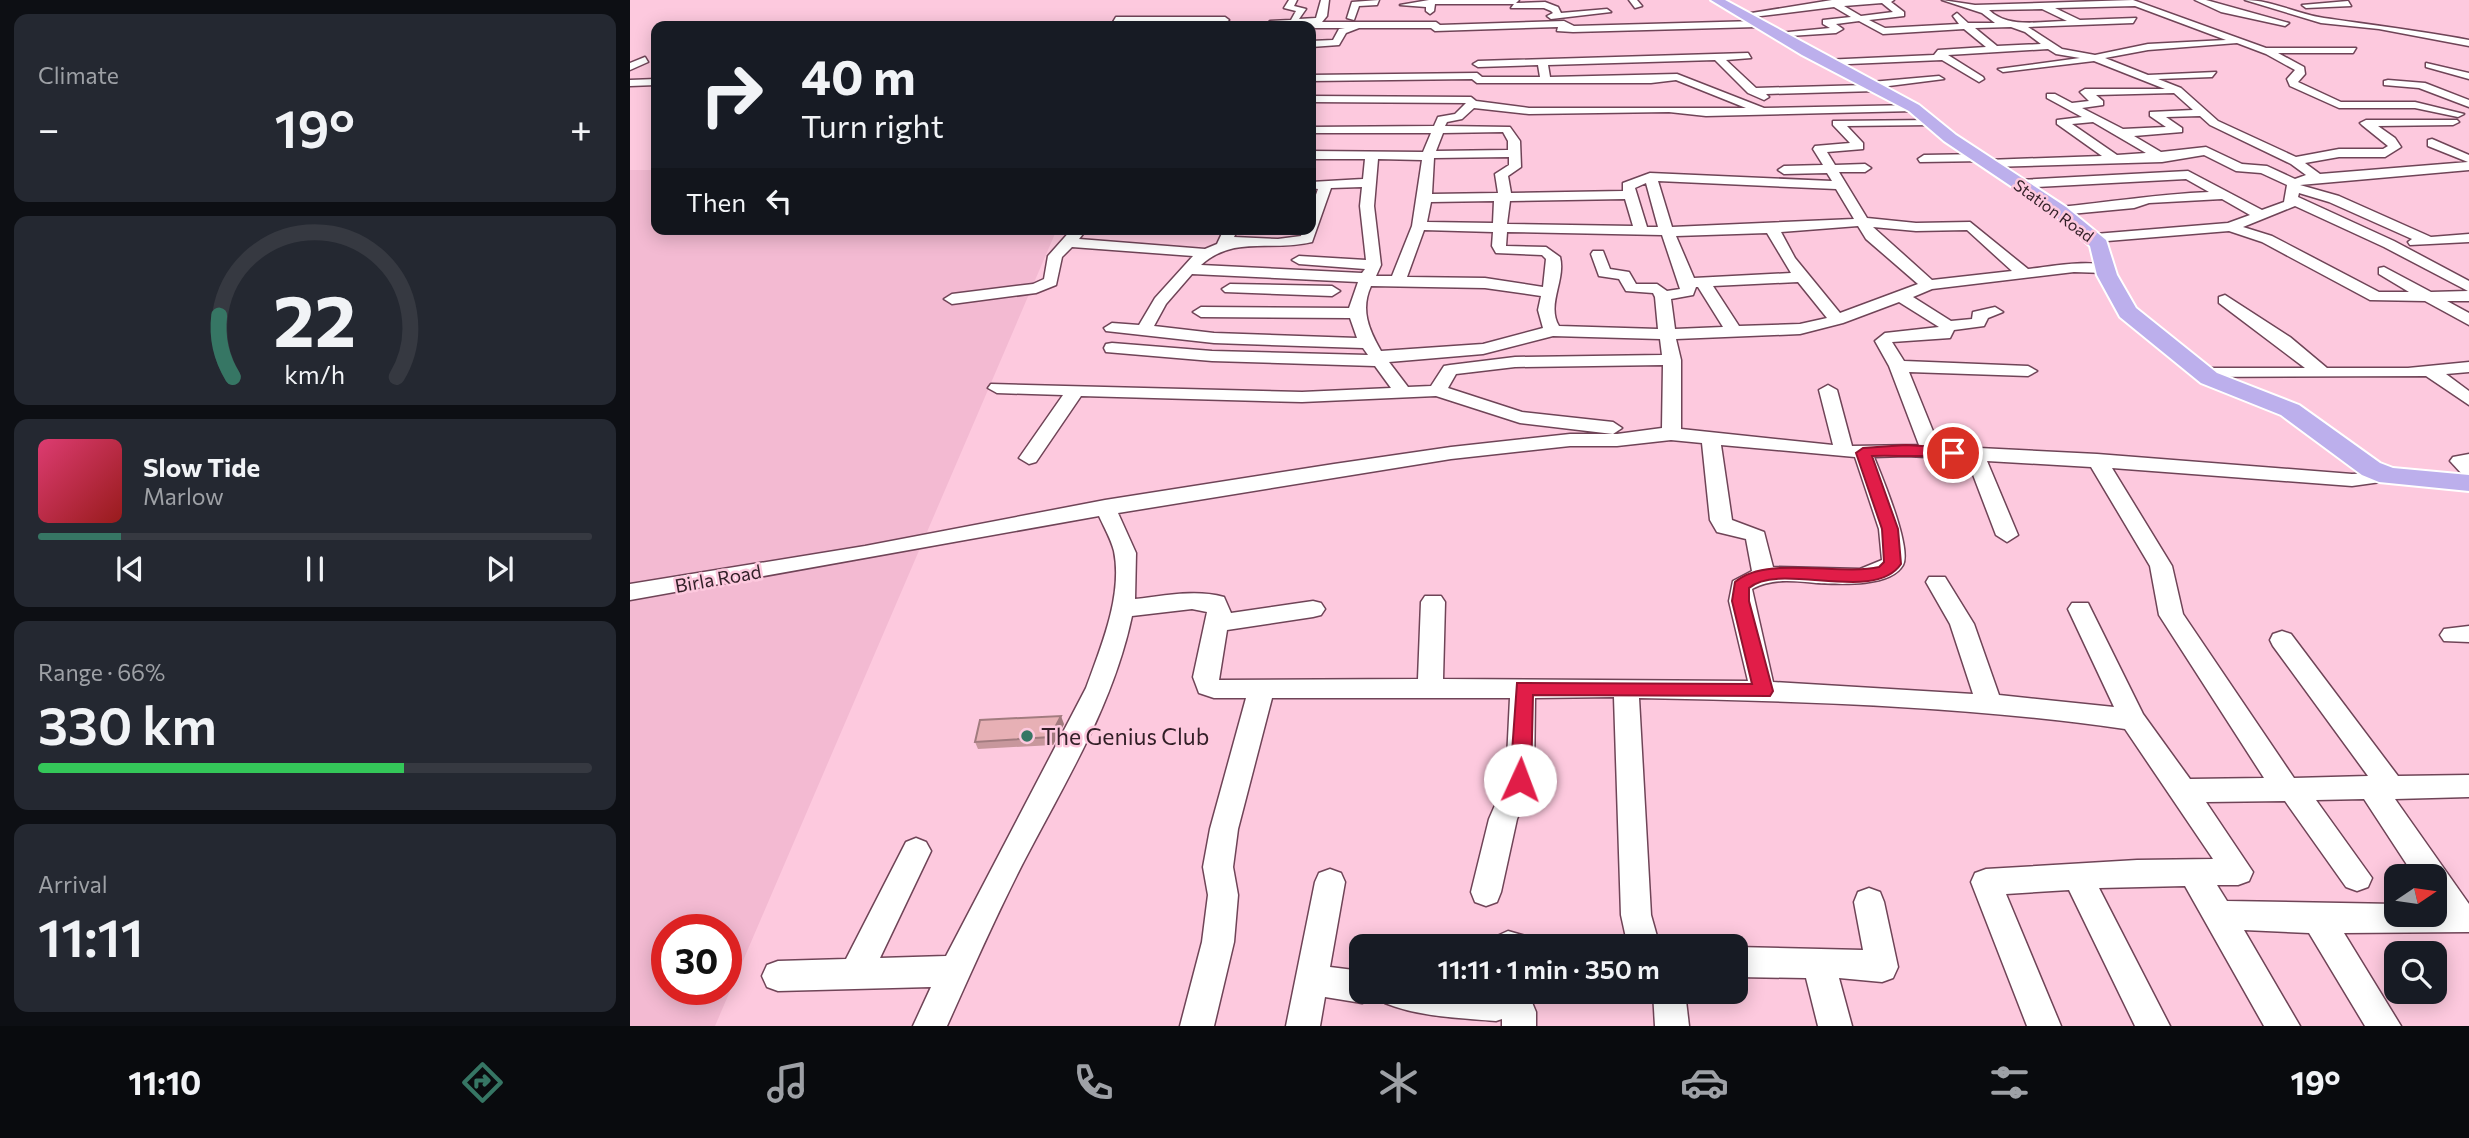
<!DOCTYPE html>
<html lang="en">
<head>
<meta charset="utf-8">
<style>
  body { margin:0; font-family:Commissioner,sans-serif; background:#242831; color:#f1f3f6; height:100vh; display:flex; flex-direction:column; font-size:26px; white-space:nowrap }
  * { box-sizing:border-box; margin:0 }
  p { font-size:23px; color:#9ea1a6 }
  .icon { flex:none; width:38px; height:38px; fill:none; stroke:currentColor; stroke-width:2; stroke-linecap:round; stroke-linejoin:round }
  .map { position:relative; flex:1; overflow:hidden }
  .sheet { display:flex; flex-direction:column; gap:14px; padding:14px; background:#0d0f14; width:630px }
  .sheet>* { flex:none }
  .hud { position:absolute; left:21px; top:21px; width:665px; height:214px; border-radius:14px; box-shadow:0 4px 18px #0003; background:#171b24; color:#f1f3f6; overflow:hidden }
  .needle { width:46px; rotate:77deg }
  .fabs { position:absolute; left:1754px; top:864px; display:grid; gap:14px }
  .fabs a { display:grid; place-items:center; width:63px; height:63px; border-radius:14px; background:#171b24; box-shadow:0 4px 18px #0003; font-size:35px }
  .speed { position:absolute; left:21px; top:914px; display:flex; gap:14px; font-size:35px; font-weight:700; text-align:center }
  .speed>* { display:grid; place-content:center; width:91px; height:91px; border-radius:50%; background:#171b24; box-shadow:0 4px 18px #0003; line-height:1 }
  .speed .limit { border:10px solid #d22; background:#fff; color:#111 }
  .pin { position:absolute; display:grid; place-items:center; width:60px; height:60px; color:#fff; margin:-30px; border:4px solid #fff; border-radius:50%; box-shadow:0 2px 7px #0007 }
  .me { position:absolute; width:77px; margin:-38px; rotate:2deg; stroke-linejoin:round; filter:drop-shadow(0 0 5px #0008) }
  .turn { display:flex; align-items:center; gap:24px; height:147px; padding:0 35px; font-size:32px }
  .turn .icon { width:91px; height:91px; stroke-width:2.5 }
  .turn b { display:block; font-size:49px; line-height:60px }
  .then { display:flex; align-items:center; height:66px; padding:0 35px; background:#0003; gap:14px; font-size:26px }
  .big { font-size:52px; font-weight:600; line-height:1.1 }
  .sheet .tile { flex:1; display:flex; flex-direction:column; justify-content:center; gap:10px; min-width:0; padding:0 24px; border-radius:14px; background:#242831 }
  .sheet .dial { align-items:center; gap:0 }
  .dial svg { height:182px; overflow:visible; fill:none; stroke:#363941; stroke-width:7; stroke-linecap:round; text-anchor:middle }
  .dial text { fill:#f1f3f6; stroke:none }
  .song { display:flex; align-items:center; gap:21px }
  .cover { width:84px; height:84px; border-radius:10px; background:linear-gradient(135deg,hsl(340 70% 55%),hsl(0 70% 35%)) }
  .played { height:7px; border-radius:4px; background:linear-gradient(90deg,#367664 15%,#363941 15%) }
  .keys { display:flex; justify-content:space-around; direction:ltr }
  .heat { display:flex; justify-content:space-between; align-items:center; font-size:38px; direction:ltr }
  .charge { height:10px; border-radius:5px; background:linear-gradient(90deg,#34c759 66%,#363941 0) }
  .trip { position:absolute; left:719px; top:934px; width:399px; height:70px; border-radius:14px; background:#171b24; box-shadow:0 4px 18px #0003; font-weight:600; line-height:70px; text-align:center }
  .dock { display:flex; height:112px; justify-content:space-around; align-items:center; background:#090b0e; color:#9ea1a6 }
  .dock .icon { width:49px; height:49px }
  .dock .selected { color:#367664 }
  .dock b { font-size:32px; color:#f1f3f6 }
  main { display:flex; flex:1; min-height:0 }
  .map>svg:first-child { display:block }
</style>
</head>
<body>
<main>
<section class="sheet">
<div class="tile"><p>Climate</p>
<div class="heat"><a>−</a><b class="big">19°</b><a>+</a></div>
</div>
<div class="tile dial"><svg viewBox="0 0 100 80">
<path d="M14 69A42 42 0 1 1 86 69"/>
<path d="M14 69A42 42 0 0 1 8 42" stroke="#367664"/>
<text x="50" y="56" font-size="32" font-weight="700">22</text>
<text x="50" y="72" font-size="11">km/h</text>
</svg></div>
<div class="tile">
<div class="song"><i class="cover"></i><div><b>Slow Tide</b><p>Marlow</p></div></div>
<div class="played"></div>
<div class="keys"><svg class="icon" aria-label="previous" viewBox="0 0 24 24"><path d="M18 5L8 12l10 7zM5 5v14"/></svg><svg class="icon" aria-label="pause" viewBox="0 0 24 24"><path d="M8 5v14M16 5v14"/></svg><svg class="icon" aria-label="next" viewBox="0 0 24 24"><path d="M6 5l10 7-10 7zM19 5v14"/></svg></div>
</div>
<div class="tile"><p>Range · 66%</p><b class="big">330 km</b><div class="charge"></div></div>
<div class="tile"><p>Arrival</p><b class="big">11:11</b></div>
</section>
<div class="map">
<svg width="1839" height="1026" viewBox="0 0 1839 1026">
  <rect width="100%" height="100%" fill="#fdc9de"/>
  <path fill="#f3bad2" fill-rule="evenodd" d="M0 170H26V229H427L85 1026H0ZM37 929H96V989H37Z"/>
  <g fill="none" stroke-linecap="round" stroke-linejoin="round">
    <g stroke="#6f4457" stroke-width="3">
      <g id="minor">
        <path d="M659 0H667L664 6 676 9 669 19 686 18 691 0H699L697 16 692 22H806L810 25 934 21 944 26 1127 21 1131 24 1127 27 943 32 927 31 928 27 805 31 801 28H729L716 33 709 45 681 47V41L703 40 709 29 715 28H685L681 24 636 26 640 21 661 20 666 11 654 8Z"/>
        <path d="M749 0 747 5 729 6 724 20 717 18 722 2Z"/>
        <path d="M799 0H889L886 3 915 2 928 7 931 13 977 9 981 12 921 19 917 16 923 13 921 11 914 8H881L884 4H805L804 11 800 14 796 11V7L770 5Z"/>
        <path d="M999 0H1007L1012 6 1005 8Z"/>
        <path d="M1202 0H1264L1261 2 1274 12V16L1239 20 1255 28 1329 24 1323 16 1327 13 1338 23H1365L1352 13 1312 0 1345 5 1503 0 1636 48H1726L1723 53H1648L1674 67 1675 74 1668 82 1711 102H1785L1834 114 1828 117 1785 108H1709L1660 86 1657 79 1665 70 1636 54 1607 43 1518 50 1475 58 1518 75 1586 72 1582 77 1528 79 1551 88 1588 121 1666 157 1709 149H1753L1758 146 1732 125 1730 123 1736 120H1827L1829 122 1823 125 1748 126 1765 138 1771 147 1755 157H1709L1675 163 1690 174 1838 162 1798 146V140L1802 139 1839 155V170L1670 185 1709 196 1801 237 1839 234V242L1780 245 1778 242 1782 239 1699 202 1669 193 1668 197 1764 241 1839 281V301H1817L1839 313V325L1795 301 1740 300 1632 242 1599 231 1465 242 1458 238 1465 234 1598 223 1620 215 1592 199 1519 203 1504 208 1430 215 1423 211 1430 207C1480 202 1529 194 1579 192L1556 179 1389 188 1383 184 1389 180 1558 171 1632 210 1654 202 1657 185 1631 173 1606 171 1574 155 1532 162 1360 167 1356 166 1355 161 1290 162 1288 159 1294 155 1352 154 1356 155 1357 160 1472 156 1427 124V120L1452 117 1417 98V94H1425L1442 103 1459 101 1450 92 1455 89H1535L1464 61 1373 72 1368 69 1450 58 1426 54 1418 49 1318 55 1353 77 1354 79 1349 82 1312 60 1196 65 1193 60 1304 55 1308 50 1356 47 1334 29 1253 34 1229 21 1206 24 1213 29 1206 33 1144 37 1139 34 1200 28 1193 24V20L1221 17 1204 7 1131 16 1109 15ZM1252 3 1263 12 1231 16 1214 6ZM1505 6 1596 40 1518 44 1465 55 1432 49 1398 27 1503 23 1506 18 1450 20 1425 8ZM1412 9 1437 21C1412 21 1378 29 1359 10ZM1381 27 1395 32 1411 44 1367 46 1345 28ZM1544 93 1563 110 1520 112V116L1536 127 1493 129 1452 108 1473 105V101L1466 95ZM1570 116 1580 125 1661 164 1676 175 1665 179 1637 166 1612 164 1576 147 1531 152 1504 136 1552 132V128L1536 117ZM1463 122 1516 153 1487 155 1442 124ZM1665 206 1754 247 1838 291 1801 292 1754 267 1749 268V274L1779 292H1749L1642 236 1613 227Z"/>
        <path d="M1565 0H1576L1659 23 1655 26 1591 12Z"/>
        <path d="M1615 0C1642 0 1667 14 1694 18 1743 25 1791 31 1839 40V46L1749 29 1691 23Z"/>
        <path d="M1718 1 1721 6 1676 8 1672 5Z"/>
        <path d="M486 17H595L599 20 595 23 483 22Z"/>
        <path d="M592 23 624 26H588Z"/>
        <path d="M1118 53 1121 58 1096 60 1126 88 1236 85 1241 82 1309 76 1314 79 1251 87 1246 91 1136 94 1139 97 1134 100 1118 93 1085 60 918 65 920 77 1047 74 1134 108 1284 105 1289 108 1284 111 1076 116 1039 112 899 114 844 108 832 119 817 122 815 126 880 127 890 141 891 167 878 176 881 193 993 191V183L1020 173 1202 181 1197 173 1154 174 1148 170 1154 166 1193 165 1183 149 1185 146 1220 143 1203 125V121L1304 120V124L1300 125 1217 126 1233 143V149L1197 152 1205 165 1235 164 1241 168 1235 172H1209L1237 218 1286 223 1340 222 1398 269C1417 267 1469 257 1482 269L1475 273 1444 272 1302 289 1283 297 1321 321 1342 319 1343 312 1365 307 1373 312 1358 318 1354 326 1324 330 1320 338 1262 342 1274 361 1398 366 1407 371 1398 376 1279 372 1309 446 1467 454 1722 474 1765 472 1768 476 1765 480 1722 486 1482 468 1542 566 1553 614 1664 778 1738 776 1643 646 1640 640 1643 634 1652 631 1661 634 1768 776 1839 775V797L1765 799 1839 904V932L1714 933 1771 1026H1735L1679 933 1614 930 1670 1026H1634L1555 886 1469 888 1540 1026H1505L1439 890 1376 894 1431 1026H1397L1341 882 1345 873 1356 869 1507 860 1583 859 1495 729C1335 706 1171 701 1009 698L1021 915 1030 947H998L991 915 984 697 905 698 904 780 887 819 871 892 867 902 856 906 845 902 841 892 859 819 876 780 880 698H642L608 829 603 867 608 895 604 942 584 1026H550L572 942 578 895 573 867 580 829 616 698H584L569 693 563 677 577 612 562 609 502 616C483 706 434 784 392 865 365 918 341 972 317 1026H283L301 987 148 991 137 987 132 976 137 965 148 961 216 959 276 842 286 838 296 842 301 851 250 958 316 956 456 688C471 647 493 595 484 551 481 539 474 527 469 516L0 600V584L235 546 475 500 704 464 821 447 940 434H987L1032 428 1033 365 885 367 826 374 818 388 892 412 983 422 992 428 983 434 890 423 806 396 672 402 451 396 406 462 399 464 389 458 433 395 367 393 358 388 361 384 672 392 761 388 745 366 582 361 476 352 474 348 476 344 482 343 582 351 738 355 733 348 584 343 476 331 474 328 482 323 509 325 525 298 563 256 442 247 432 257 426 285 406 293 322 304 314 299 322 294 403 284 414 279 418 256 442 229H457L449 239 575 249 587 244 594 229H608L604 237 648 239 671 236 673 229H681V209L688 189 681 188V182L733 179 735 159H681V151L793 152 801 133H681V127L804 126 808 117 825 114 836 103 681 102V96L841 97 846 101 899 108H1116L1046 80 1021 83H847L842 79 681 81V75L847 73 852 77H910L908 65 848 67 843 64 848 61ZM873 132 878 141V150L806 151 813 133ZM879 157V165L865 174 868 193 802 194 804 158ZM748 159 792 160 782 226 762 276H746L751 265 744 206ZM1028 181 1206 189 1224 219 1042 227ZM1016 183 1028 227H1017L1005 188ZM732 187 730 206 736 260 669 256 662 260 669 264 735 269 732 273 571 265C604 235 640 252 682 242L701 188ZM995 199 1003 226 877 224 880 201ZM864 201 863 223 797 222 801 202ZM1228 226 1236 239 1288 284 1210 313 1165 258 1151 232ZM1243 227 1286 231 1337 230 1382 271 1302 280ZM794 230 863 232 862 246 866 253 912 255 916 259 913 287 855 278 777 277ZM877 232 1032 235 1050 289 1037 291 1027 284H1006L999 272 980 269 973 251H963L961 254 969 276 989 279 996 291 1023 293 1025 297 1028 329 929 326C916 305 936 280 930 257L916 247 876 246ZM1137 233 1161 273 1064 278 1046 236ZM562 274 728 282 719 308 571 307 563 312 571 317 720 318 727 338 584 333 524 326 536 304ZM1168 282 1197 318 1170 324 1109 326 1083 286ZM741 286 855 288 911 296 908 310 913 328 853 344 751 351C739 330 730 310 741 286ZM1066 287H1068L1093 327 1045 329 1041 299 1063 295ZM1269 302 1309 327 1255 333 1245 341 1259 366 1289 445 1222 446 1207 390 1198 385 1189 390 1203 445 1051 429V360L1046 339 1170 334 1213 323ZM923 336 1030 339 1032 355 885 357 820 365 814 366 801 386 778 387 759 362 853 354ZM1041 440 1072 443 1080 520 1087 532 1116 539 1122 571 1103 581 1099 601 1118 681 813 679 815 602 811 596H795L791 602 788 679 589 680 597 630 683 617 691 615 695 609 691 603 683 601 601 613 594 597C565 589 535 596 505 599L506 553 488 513 821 459 940 446H987ZM1091 445 1225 457 1249 529 1252 560 1230 569 1143 567 1134 532 1102 520ZM1276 456 1337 459 1366 535 1377 542 1388 535 1357 461 1461 467 1520 566 1529 615 1634 778 1560 779 1513 714 1458 603H1442L1438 609 1484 707 1369 695 1344 624 1315 577H1299L1296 582 1320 624 1343 694 1143 682 1122 589C1142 578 1164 581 1186 583 1207 584 1260 588 1273 565 1282 548 1252 477 1244 457ZM1734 799 1785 877H1804V915H1766V904L1597 901 1587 885H1608L1619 881 1623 872 1576 802 1655 801 1716 887 1727 891 1738 887 1742 878 1686 800Z"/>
        <path d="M15 57 18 62 0 70V63Z"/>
        <path d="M1796 63 1839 73V79L1796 67Z"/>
        <path d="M26 79V85L0 86V80Z"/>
        <path d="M1758 80 1795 83 1839 100V107L1789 88 1754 85V81Z"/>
        <path d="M600 284 702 286 710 291 702 296 595 292 592 289Z"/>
        <path d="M1595 295 1660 337 1697 368H1778L1839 362V372L1816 374 1839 391V405L1796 376 1565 377 1562 373 1565 369 1571 368H1675L1589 303V297Z"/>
        <path d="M1839 454V476L1832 474 1820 461 1823 457Z"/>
        <path d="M1839 626V642L1814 641 1810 635 1814 629Z"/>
        <path d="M700 869 711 873 715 882 700 967 732 971V992H746L744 998 732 1003 695 997 690 1026H656L685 882 689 873Z"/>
        <path d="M1239 888 1250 892 1254 902 1268 967 1263 978 1252 982 1209 978 1222 1026H1188L1176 978 1106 977V947L1233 950 1224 902 1228 892Z"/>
        <path d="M878 931 899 937 904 947H862L867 936Z"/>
        <path d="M751 992H874L880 999 889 996 901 1000 906 1012V1026H872V1019L866 1021C829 1018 790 1017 755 1003Z"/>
        <path d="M1023 992H1055L1059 1026H1025Z"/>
      </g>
    </g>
    <g stroke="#fff" stroke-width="4">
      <path id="major" d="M1081 0H1095L1289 105 1326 135 1436 207 1476 240 1487 275 1506 308 1587 373 1669 405 1750 463 1763 468 1839 475V491L1749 482 1732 475 1651 415 1571 383 1490 317 1467 275 1460 246 1424 215 1314 141 1279 111 1172 55Z"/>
    </g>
    <use href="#minor" fill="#fff" fill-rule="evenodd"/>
    <use href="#major" fill="#bcafec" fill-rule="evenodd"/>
  </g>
  <path fill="#c7979c" d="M434 724 423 745 348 749 345 742Z"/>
  <path fill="#a27b7f" d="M431 716 434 724 423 745 420 737Z"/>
  <path fill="#e7b0b5" stroke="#a27b7f" stroke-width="2" d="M431 716 420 737 345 742 350 720Z"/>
  <path fill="#e11d48" stroke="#92132f" stroke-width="2" d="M1276 445 1323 448 1330 453C1324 458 1257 455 1242 456L1268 529 1271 564C1244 604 1150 561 1119 588V601L1143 691 1140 696 903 695 901 780 897 786 890 788 883 786 880 780 887 683 1122 684 1102 601 1105 582C1136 555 1209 576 1249 567L1254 562 1252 529 1226 453 1233 448Z"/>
  <circle fill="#367664" stroke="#fdc9de" stroke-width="2.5" cx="397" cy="736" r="7"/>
  <g text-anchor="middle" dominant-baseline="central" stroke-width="5" stroke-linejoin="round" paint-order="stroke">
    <g font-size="16" fill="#321f27" stroke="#fdc9de">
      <text transform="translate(1424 210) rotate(36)">Station Road</text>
    </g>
    <g font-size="19" fill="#321f27" stroke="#fdc9de">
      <text transform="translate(88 578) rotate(-10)">Birla Road</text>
    </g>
    <g font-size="23" fill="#321f27" stroke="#fdc9de" text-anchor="start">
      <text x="411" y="736">The Genius Club</text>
    </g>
  </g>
</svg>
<div class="fabs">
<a><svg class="needle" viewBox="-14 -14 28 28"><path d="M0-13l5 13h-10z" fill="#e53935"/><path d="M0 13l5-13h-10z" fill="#9ea1a6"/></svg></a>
<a><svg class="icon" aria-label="search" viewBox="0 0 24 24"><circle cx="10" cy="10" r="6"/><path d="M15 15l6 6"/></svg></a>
</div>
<div class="speed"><div class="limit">30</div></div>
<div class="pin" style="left:1323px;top:453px;background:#d93025"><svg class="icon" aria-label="arrive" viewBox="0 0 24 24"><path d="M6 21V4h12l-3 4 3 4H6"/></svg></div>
<svg class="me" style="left:890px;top:780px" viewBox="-20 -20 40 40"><circle r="19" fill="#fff"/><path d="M0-13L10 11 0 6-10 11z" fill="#e11d48"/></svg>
<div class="trip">11:11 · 1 min · 350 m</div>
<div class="hud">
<div class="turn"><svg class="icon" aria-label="right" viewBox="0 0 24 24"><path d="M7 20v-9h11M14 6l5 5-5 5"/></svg><div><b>40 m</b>Turn right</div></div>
<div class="then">Then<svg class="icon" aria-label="left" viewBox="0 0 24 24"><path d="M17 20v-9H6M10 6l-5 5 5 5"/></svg></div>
</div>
</div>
</main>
<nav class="dock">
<b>11:10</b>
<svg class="icon selected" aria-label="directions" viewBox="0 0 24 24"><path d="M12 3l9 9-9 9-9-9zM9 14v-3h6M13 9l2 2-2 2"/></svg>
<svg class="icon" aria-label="music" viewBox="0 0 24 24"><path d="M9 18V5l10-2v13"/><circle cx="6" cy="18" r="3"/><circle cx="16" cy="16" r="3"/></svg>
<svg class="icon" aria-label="phone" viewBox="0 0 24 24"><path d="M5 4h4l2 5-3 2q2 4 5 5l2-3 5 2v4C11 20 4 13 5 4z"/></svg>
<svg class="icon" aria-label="climate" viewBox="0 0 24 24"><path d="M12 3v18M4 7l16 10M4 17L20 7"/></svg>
<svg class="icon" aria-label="car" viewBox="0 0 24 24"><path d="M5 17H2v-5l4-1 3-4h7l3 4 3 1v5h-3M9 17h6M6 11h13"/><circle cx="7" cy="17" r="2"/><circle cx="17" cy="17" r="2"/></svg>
<svg class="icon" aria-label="filters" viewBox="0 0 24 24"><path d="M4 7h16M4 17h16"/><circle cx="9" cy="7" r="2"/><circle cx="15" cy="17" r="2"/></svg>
<b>19°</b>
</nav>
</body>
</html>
